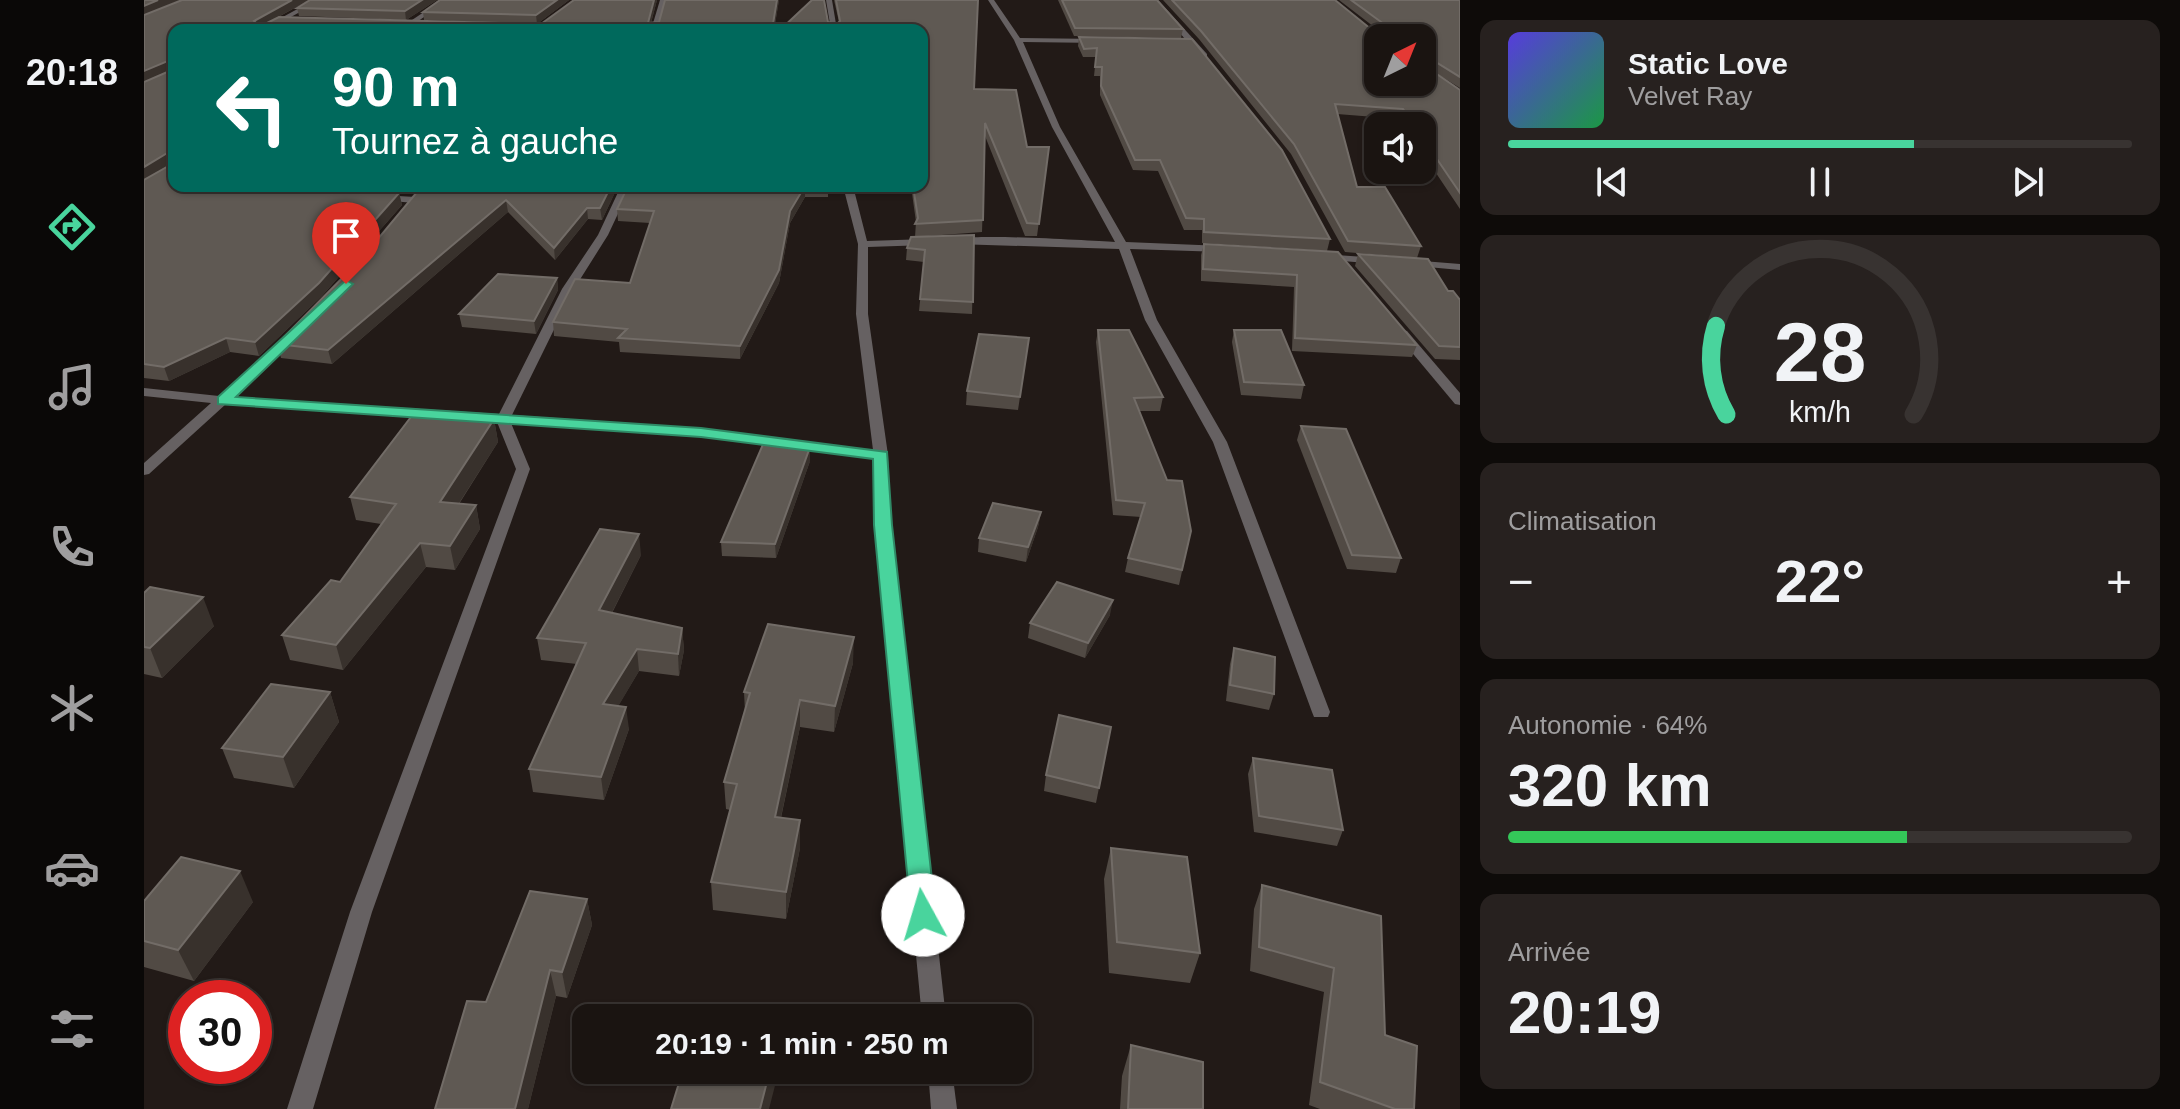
<!DOCTYPE html>
<html lang="fr">
<head>
<meta charset="utf-8">
<style>
  body { margin:0; font-family:Helvetica,sans-serif; background:#27211f; color:#f1f3f6; height:100vh; display:flex; flex-direction:column; font-size:30px; white-space:nowrap }
  * { box-sizing:border-box; margin:0 }
  p { font-size:26px; color:#9f9e9f }
  .icon { flex:none; width:44px; height:44px; fill:none; stroke:currentColor; stroke-width:2; stroke-linecap:round; stroke-linejoin:round }
  .map { position:relative; flex:1; overflow:hidden }
  .sheet { display:flex; flex-direction:column; gap:20px; padding:20px; background:#0e0b09; width:720px }
  .sheet>* { flex:none }
  .top-card { position:absolute; left:24px; top:24px; width:760px; height:168px; border-radius:16px; box-shadow:0 2px 6px #0004,0 0 0 2px #383331; background:#00695c; color:#fff; overflow:hidden }
  .needle { width:52px; rotate:43deg }
  .fabs { position:absolute; left:1220px; top:24px; display:grid; gap:16px }
  .fabs a { display:grid; place-items:center; width:72px; height:72px; border-radius:16px; background:#1a1411; box-shadow:0 2px 6px #0004,0 0 0 2px #383331; font-size:40px }
  .speed { position:absolute; left:24px; top:980px; display:flex; gap:16px; font-size:40px; font-weight:700; text-align:center }
  .speed>* { display:grid; place-content:center; width:104px; height:104px; border-radius:50%; background:#1a1411; box-shadow:0 2px 6px #0004,0 0 0 2px #383331; line-height:1 }
  .speed .limit { border:12px solid #d22; background:#fff; color:#111 }
  .pin { position:absolute; display:grid; place-items:center; width:68px; height:68px; color:#fff; margin:-82px -34px; border-radius:50% 50% 50% 0; rotate:-45deg; box-shadow:0 0 8px #0007 }
  .pin .icon { rotate:45deg }
  .me { position:absolute; width:88px; margin:-44px; rotate:354deg; stroke-linejoin:round; filter:drop-shadow(0 0 6px #0008) }
  .turn { display:flex; align-items:center; gap:28px; height:168px; padding:0 32px; font-size:36px }
  .turn .icon { width:104px; height:104px; stroke-width:2.5 }
  .turn b { display:block; font-size:56px; line-height:68px }
  .big { font-size:60px; font-weight:700; line-height:1.1 }
  .sheet .widget { flex:1; display:flex; flex-direction:column; justify-content:center; gap:12px; min-width:0; padding:0 28px; border-radius:16px; background:#27211f }
  .sheet .dial { align-items:center; gap:0 }
  .dial svg { height:208px; overflow:visible; fill:none; stroke:#383331; stroke-width:7; stroke-linecap:round; text-anchor:middle }
  .dial text { fill:#f1f3f6; stroke:none }
  .song { display:flex; align-items:center; gap:24px }
  .cover { width:96px; height:96px; border-radius:12px; background:linear-gradient(135deg,hsl(250 70% 55%),hsl(140 70% 35%)) }
  .played { height:8px; border-radius:4px; background:linear-gradient(90deg,#49d49d 65%,#383331 65%) }
  .keys { display:flex; justify-content:space-around; direction:ltr }
  .heat { display:flex; justify-content:space-between; align-items:center; font-size:44px; direction:ltr }
  .charge { height:12px; border-radius:6px; background:linear-gradient(90deg,#34c759 64%,#383331 0) }
  .trip { position:absolute; left:428px; top:1004px; width:460px; height:80px; border-radius:16px; background:#1a1411; box-shadow:0 2px 6px #0004,0 0 0 2px #383331; font-weight:700; line-height:80px; text-align:center }
  main { display:flex; flex:1; min-height:0 }
  .tab-bar { display:flex; flex-direction:column; width:144px; justify-content:space-around; align-items:center; background:#0a0807; color:#9f9e9f }
  .tab-bar .icon { width:56px; height:56px }
  .tab-bar .active { color:#49d49d }
  .tab-bar b { font-size:36px; color:#f1f3f6 }
  .map>svg:first-child { display:block }
</style>
</head>
<body>
<main>
<nav class="tab-bar">
<b>20:18</b>
<svg class="icon active" aria-label="directions" viewBox="0 0 24 24"><path d="M12 3l9 9-9 9-9-9zM9 14v-3h6M13 9l2 2-2 2"/></svg>
<svg class="icon" aria-label="music" viewBox="0 0 24 24"><path d="M9 18V5l10-2v13"/><circle cx="6" cy="18" r="3"/><circle cx="16" cy="16" r="3"/></svg>
<svg class="icon" aria-label="phone" viewBox="0 0 24 24"><path d="M5 4h4l2 5-3 2q2 4 5 5l2-3 5 2v4C11 20 4 13 5 4z"/></svg>
<svg class="icon" aria-label="climate" viewBox="0 0 24 24"><path d="M12 3v18M4 7l16 10M4 17L20 7"/></svg>
<svg class="icon" aria-label="car" viewBox="0 0 24 24"><path d="M5 17H2v-5l4-1 3-4h7l3 4 3 1v5h-3M9 17h6M6 11h13"/><circle cx="7" cy="17" r="2"/><circle cx="17" cy="17" r="2"/></svg>
<svg class="icon" aria-label="filters" viewBox="0 0 24 24"><path d="M4 7h16M4 17h16"/><circle cx="9" cy="7" r="2"/><circle cx="15" cy="17" r="2"/></svg>
</nav>
<div class="map">
<svg width="1316" height="1109" viewBox="0 0 1316 1109">
  <rect width="100%" height="100%" fill="#221a17"/>
  <g fill="none" stroke-linecap="round" stroke-linejoin="round">
    <g fill="#666162" fill-rule="evenodd">
      <path d="M170 0H178L123 30H115Z"/>
      <path d="M298 0H305L261 30H253Z"/>
      <path d="M516 0H522L513 30H507Z"/>
      <path d="M682 0H688L693 30H687Z"/>
      <path d="M844 0H850L876 38 957 39 961 41 957 43 879 42 916 127 982 242 1079 246 1084 249 1079 252 986 249 1013 320 1083 442 1186 712 1184 717H1170L1168 712 1069 442 1001 320 975 249 811 244 806 241C821 232 945 241 971 242L908 127 870 40Z"/>
      <path d="M1008 0H1014L1063 54V58H1057Z"/>
      <path d="M477 186H487L464 235 430 289 368 415 557 428 729 450 712 314 714 244 699 186H709L723 241 783 239 788 242 783 245 724 247V314L744 455 747 525 802 1018H778L731 525 730 458 557 436 367 423 386 469 228 912 169 1109H143L206 912 372 469 353 422 82 404 5 474 0 475V463L67 403 0 396V388L75 396 145 333 149 332 155 336 153 339 90 397 355 414 418 289 454 235Z"/>
      <path d="M236 195 272 197 277 200 272 203 233 200 231 198Z"/>
      <path d="M1178 254 1235 258 1240 261 1235 264 1174 259V255Z"/>
      <path d="M1266 260 1316 264V270L1262 265 1261 263Z"/>
      <path d="M1259 330 1263 331 1316 393V405L1311 404 1255 337V331Z"/>
      <path d="M784 1070H808L813 1109H787Z"/>
    </g>
  </g>
  <g fill="#514a44">
    <path d="M165 0 129 20 392 24 280 20 279 12 296 0H425L393 24H397L430 0H513L507 23 515 22 521 0H635L630 30H30V186H274L267 194 255 193 258 205 178 296 115 356 86 352 25 381 0 378V15Z"/>
    <path d="M166 0H293L262 20 155 16 153 8Z"/>
    <path d="M690 0H834L830 89 883 147H905L893 236H881L841 136 838 232 771 237 772 222 767 186H778V30H636L684 22 693 24 695 22Z"/>
    <path d="M914 0H1013L1039 29 1037 38 930 36Z"/>
    <path d="M1019 0H1191L1233 34 1238 33 1195 0H1316V88L1279 65 1316 90V209L1278 152V126H1261L1256 119 1193 114 1213 187 1277 246 1273 258 1201 252 1147 154 1055 39Z"/>
    <path d="M935 37 1048 39 1186 239 1183 251 1058 243V230H1040L1014 171 989 170 956 95V76H950L952 57H939L934 46Z"/>
    <path d="M278 186H474L458 220 444 219 411 260 364 212 188 364 137 358 133 344 218 258Z"/>
    <path d="M484 186H684V197H661L646 223 635 283 596 359 476 352 475 342 410 336 409 322 486 283 506 223 474 221 473 209Z"/>
    <path d="M830 235 828 314 775 311 780 262 762 260 763 248Z"/>
    <path d="M1060 244 1194 252 1273 345 1268 357 1148 351 1150 287 1057 281V255Z"/>
    <path d="M1214 254 1304 291 1316 300V360L1291 359 1211 266Z"/>
    <path d="M413 278 414 290 392 334 318 327 315 314Z"/>
    <path d="M954 330 1019 397 1016 411H995L1023 480 1047 531 1035 585 981 572 984 558 997 517 969 515 952 342Z"/>
    <path d="M1090 330 1160 385 1157 399 1097 395 1088 342Z"/>
    <path d="M885 338 874 410 822 405 823 391Z"/>
    <path d="M350 419 354 442 315 504 332 505 336 529 311 570 282 567 199 670 146 660 138 635 196 582 237 524 212 520 206 497Z"/>
    <path d="M1157 426 1257 558 1252 573 1203 569 1153 440Z"/>
    <path d="M666 461 632 558 578 556 577 542Z"/>
    <path d="M897 512 894 527 882 562 834 552 835 538Z"/>
    <path d="M497 555 468 613 538 628 540 650 535 676 495 671 474 706 485 729 460 800 389 792 385 769 433 664 397 660 393 638Z"/>
    <path d="M0 593 70 626 18 678 0 674Z"/>
    <path d="M966 615 941 658 884 638 886 623Z"/>
    <path d="M1090 648 1130 694 1125 710 1082 701 1086 664Z"/>
    <path d="M709 663 690 732 656 727 637 818 656 820V848L642 919 569 910 567 882 586 810 582 809 580 782 601 712 600 692Z"/>
    <path d="M186 692 195 722 150 788 90 778 78 748Z"/>
    <path d="M967 727 952 803 900 791 902 775Z"/>
    <path d="M1109 758 1199 830 1193 846 1110 832 1104 774Z"/>
    <path d="M967 848 1056 953 1046 983 965 973 960 879Z"/>
    <path d="M1118 885 1237 916 1241 1035 1270 1109H1176L1165 1105 1180 992 1106 971 1110 909Z"/>
    <path d="M443 899 448 925 423 998 412 996 384 1109H291L342 1002Z"/>
    <path d="M0 901 109 902 50 981 0 967Z"/>
    <path d="M987 1045 1059 1109H976L978 1076Z"/>
  </g>
  <g fill="#38312c">
    <path d="M14 0H36L0 15V6Z"/>
    <path d="M148 0H165L112 29 110 21Z"/>
    <path d="M278 0H293L262 20 261 11Z"/>
    <path d="M413 0H425L393 24 392 15Z"/>
    <path d="M510 0H513L505 30 504 23Z"/>
    <path d="M633 0H635L630 30H628Z"/>
    <path d="M26 60 29 69 0 82V71Z"/>
    <path d="M25 152 28 163 0 180V167Z"/>
    <path d="M265 186H274L267 194Z"/>
    <path d="M467 186H474L458 220 456 208Z"/>
    <path d="M661 186V197L646 223 635 283 596 359V346L646 211Z"/>
    <path d="M255 193 258 205 178 296 115 356 111 342Z"/>
    <path d="M362 200 364 212 188 364 184 350Z"/>
    <path d="M443 208 444 219 411 260 410 248Z"/>
    <path d="M413 278 414 290 392 334 390 321Z"/>
    <path d="M82 338 86 352 25 381 20 367Z"/>
    <path d="M350 419 354 442 301 525 296 502Z"/>
    <path d="M666 447V461L632 558 631 544Z"/>
    <path d="M332 505 336 529 311 570 306 546Z"/>
    <path d="M897 512 894 527 882 562 884 547Z"/>
    <path d="M495 534 497 555 458 632 455 610Z"/>
    <path d="M276 543 282 567 199 670 192 645Z"/>
    <path d="M59 597 70 626 18 678 6 648Z"/>
    <path d="M969 600 966 615 941 658 944 643Z"/>
    <path d="M538 628 540 650 535 676 534 654Z"/>
    <path d="M710 637 709 663 690 732 691 706Z"/>
    <path d="M493 649 495 671 462 727 459 704Z"/>
    <path d="M186 692 195 722 150 788 139 757Z"/>
    <path d="M656 700V727L631 845V817Z"/>
    <path d="M482 707 485 729 460 800 457 777Z"/>
    <path d="M656 820V848L642 919V892Z"/>
    <path d="M96 871 109 902 50 981 34 950Z"/>
    <path d="M443 899 448 925 423 998 418 972Z"/>
    <path d="M406 970 412 996 384 1109H371Z"/>
    <path d="M626 1070H635L625 1109H616Z"/>
  </g>
  <g fill="#5f5953" stroke="#726c67" stroke-width="2">
    <path d="M0 0H14L0 6Z"/>
    <path d="M38 0H148L110 21 113 24H121L135 17 397 24 430 0H510L504 23 515 22 521 0H633L628 30H30V62L26 60 0 71V15Z"/>
    <path d="M166 0H278L261 11 153 8Z"/>
    <path d="M296 0H413L392 15 279 12Z"/>
    <path d="M668 0H680L684 22 693 24 696 21 692 0H834L830 89 872 90 883 147H905L895 224 883 223 841 123 839 220 771 224 774 218 769 186H778V30H636Z"/>
    <path d="M918 0H1013L1039 29 931 28Z"/>
    <path d="M1028 0H1191L1233 34 1245 31 1244 27 1207 0H1316V77L1282 56H1278V60V38H1234V82H1278V64L1316 90V193L1278 137V126H1271L1259 109 1191 104 1213 187H1241L1277 246 1204 241 1150 144 1057 31Z"/>
    <path d="M935 37 1048 39 1138 150 1186 239 1060 232V219L1042 218 1016 160H991L957 86 958 67H951L953 48 940 49Z"/>
    <path d="M30 63V186H149L255 193 175 283 111 342 82 338 20 367 0 364V180L28 164 29 153 25 152 0 167V82L28 70Z"/>
    <path d="M278 186H467L456 208H443L410 248 362 200 184 350 133 344 218 258Z"/>
    <path d="M484 186H661L646 211 635 270 596 346 474 338 483 329 409 322 431 279 486 283 510 211 473 209Z"/>
    <path d="M830 235 829 302 776 299 781 250 763 248 767 237Z"/>
    <path d="M1060 244 1194 252 1273 345 1151 338 1153 275 1059 269Z"/>
    <path d="M1214 254 1284 259 1304 291H1309L1316 300V347L1295 346Z"/>
    <path d="M354 274 413 278 390 321 315 314Z"/>
    <path d="M954 330H985L1019 397 990 398 1023 480 1038 481 1047 531 1038 570 984 558 1001 503 972 500Z"/>
    <path d="M1090 330H1137L1160 385 1100 382Z"/>
    <path d="M835 334 885 338 876 397 823 391Z"/>
    <path d="M270 413 350 419 296 502 332 505 306 546 276 543 192 645 138 635 187 580 196 582 252 504 206 497Z"/>
    <path d="M1157 426 1202 429 1257 558 1208 555Z"/>
    <path d="M620 442 666 447 631 544 577 542Z"/>
    <path d="M849 503 897 512 884 547 835 538Z"/>
    <path d="M456 529 495 534 455 610 538 628 534 654 493 649 459 704 482 707 457 777 385 769 442 643 393 638Z"/>
    <path d="M913 582 969 600 944 643 886 623Z"/>
    <path d="M6 587 59 597 6 648 0 647V593Z"/>
    <path d="M624 624 710 637 691 706 656 700 631 817 656 820 642 892 567 882 593 784 580 782 606 693 600 692Z"/>
    <path d="M1090 648 1131 657 1130 694 1086 685Z"/>
    <path d="M127 684 186 692 139 757 78 748Z"/>
    <path d="M915 715 967 727 955 788 902 775Z"/>
    <path d="M1109 758 1188 770 1199 830 1115 816Z"/>
    <path d="M967 848 1043 857 1056 953 973 942Z"/>
    <path d="M37 857 96 871 34 950 0 941V901Z"/>
    <path d="M1118 885 1237 916 1241 1035 1273 1046 1270 1109H1251L1176 1082 1190 968 1115 947Z"/>
    <path d="M386 891 443 899 418 972 406 970 371 1109H291L323 1001 342 1002Z"/>
    <path d="M560 1007 607 1018H557Z"/>
    <path d="M987 1045 1059 1062V1109H984Z"/>
    <path d="M539 1070H626L616 1109H527Z"/>
  </g>
  <path fill="#49d49d" stroke="#2f8a66" stroke-width="2" d="M202 280 209 284 207 286 92 397 557 428 743 452 748 525 792 915 788 923 779 926 770 923 767 915 730 525 729 459 557 437 74 404V397Z"/>
</svg>
<div class="fabs">
<a><svg class="needle" viewBox="-14 -14 28 28"><path d="M0-13l5 13h-10z" fill="#e53935"/><path d="M0 13l5-13h-10z" fill="#9f9e9f"/></svg></a>
<a><svg class="icon" aria-label="sound" viewBox="0 0 24 24"><path d="M4 9h4l5-4v14l-5-4H4zM17 9q2 3 0 6"/></svg></a>
</div>
<div class="speed"><div class="limit">30</div></div>
<div class="pin" style="left:202px;top:284px;background:#d93025"><svg class="icon" aria-label="arrive" viewBox="0 0 24 24"><path d="M6 21V4h12l-3 4 3 4H6"/></svg></div>
<svg class="me" style="left:779px;top:915px" viewBox="-20 -20 40 40"><circle r="19" fill="#fff"/><path d="M0-13L10 11 0 6-10 11z" fill="#49d49d"/></svg>
<div class="trip">20:19 · 1 min · 250 m</div>
<div class="top-card">
<div class="turn"><svg class="icon" aria-label="left" viewBox="0 0 24 24"><path d="M17 20v-9H6M10 6l-5 5 5 5"/></svg><div><b>90 m</b>Tournez à gauche</div></div>
</div>
</div>
<section class="sheet">
<div class="widget">
<div class="song"><i class="cover"></i><div><b>Static Love</b><p>Velvet Ray</p></div></div>
<div class="played"></div>
<div class="keys"><svg class="icon" aria-label="previous" viewBox="0 0 24 24"><path d="M18 5L8 12l10 7zM5 5v14"/></svg><svg class="icon" aria-label="pause" viewBox="0 0 24 24"><path d="M8 5v14M16 5v14"/></svg><svg class="icon" aria-label="next" viewBox="0 0 24 24"><path d="M6 5l10 7-10 7zM19 5v14"/></svg></div>
</div>
<div class="widget dial"><svg viewBox="0 0 100 80">
<path d="M14 69A42 42 0 1 1 86 69"/>
<path d="M14 69A42 42 0 0 1 10 35" stroke="#49d49d"/>
<text x="50" y="56" font-size="32" font-weight="700">28</text>
<text x="50" y="72" font-size="11">km/h</text>
</svg></div>
<div class="widget"><p>Climatisation</p>
<div class="heat"><a>−</a><b class="big">22°</b><a>+</a></div>
</div>
<div class="widget"><p>Autonomie · 64%</p><b class="big">320 km</b><div class="charge"></div></div>
<div class="widget"><p>Arrivée</p><b class="big">20:19</b></div>
</section>
</main>
</body>
</html>
